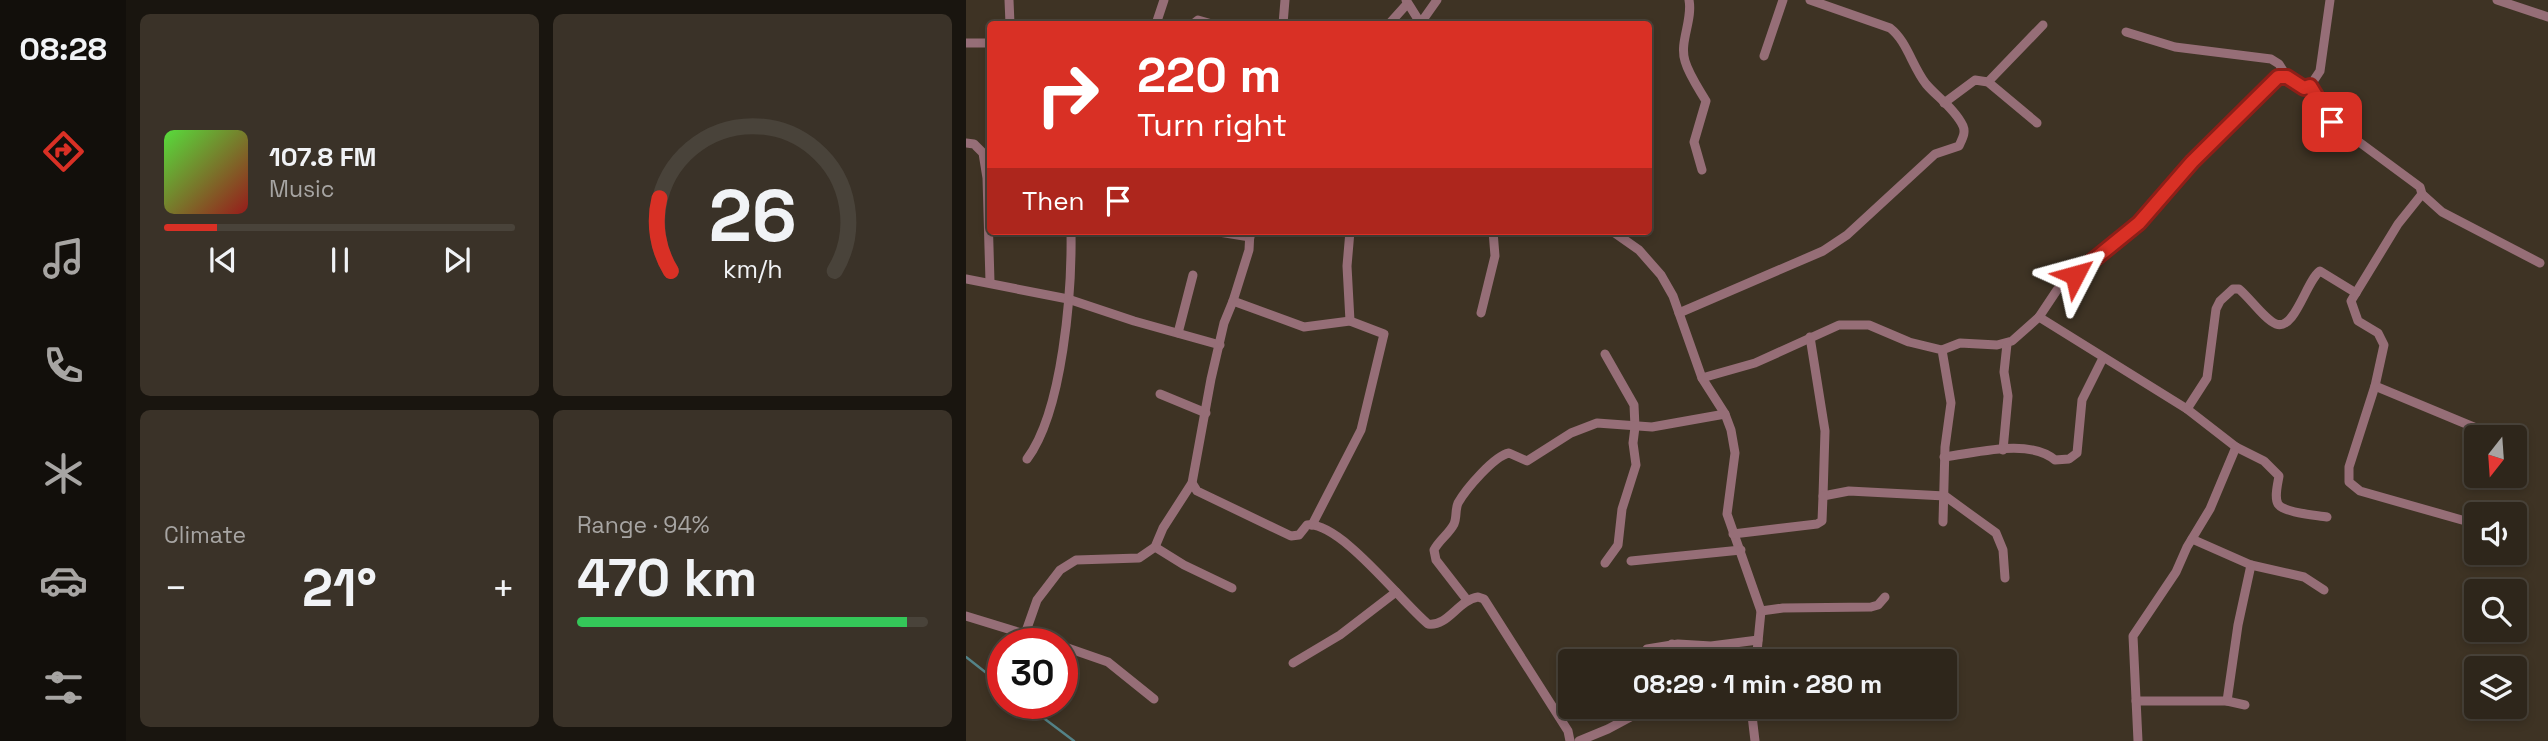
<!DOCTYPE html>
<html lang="en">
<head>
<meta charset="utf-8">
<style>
  body { margin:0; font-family:"Space Grotesk",sans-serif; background:#3a3228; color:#f1f3f6; height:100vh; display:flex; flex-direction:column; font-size:26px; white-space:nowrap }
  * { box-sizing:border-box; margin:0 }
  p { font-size:23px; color:#a7a5a3 }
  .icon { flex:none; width:38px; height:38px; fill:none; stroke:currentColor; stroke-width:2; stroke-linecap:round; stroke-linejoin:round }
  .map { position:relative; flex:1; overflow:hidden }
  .details { display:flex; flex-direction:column; gap:14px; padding:14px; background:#19150f; width:840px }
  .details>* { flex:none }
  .guide { position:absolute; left:21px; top:21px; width:665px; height:214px; border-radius:7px; box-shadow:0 4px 10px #0003,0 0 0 2px #49433a; background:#d93025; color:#fff; overflow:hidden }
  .needle { width:46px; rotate:197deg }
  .buttons { position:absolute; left:1498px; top:425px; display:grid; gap:14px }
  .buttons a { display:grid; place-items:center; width:63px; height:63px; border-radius:7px; background:#2e261b; box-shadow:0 4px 10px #0003,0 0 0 2px #49433a; font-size:35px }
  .speed { position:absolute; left:21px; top:628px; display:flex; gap:14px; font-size:35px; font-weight:700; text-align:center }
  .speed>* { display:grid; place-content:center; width:91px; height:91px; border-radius:50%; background:#2e261b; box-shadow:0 4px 10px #0003,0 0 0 2px #49433a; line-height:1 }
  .speed .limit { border:10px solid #d22; background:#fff; color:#111 }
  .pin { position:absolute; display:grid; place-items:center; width:60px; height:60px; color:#fff; margin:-30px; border-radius:14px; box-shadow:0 4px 10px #0006 }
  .me { position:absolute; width:77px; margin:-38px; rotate:51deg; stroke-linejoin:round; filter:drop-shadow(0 0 5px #0008) }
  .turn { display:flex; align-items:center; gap:24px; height:147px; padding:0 35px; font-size:32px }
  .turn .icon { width:91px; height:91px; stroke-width:2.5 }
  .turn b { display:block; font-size:49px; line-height:60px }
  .then { display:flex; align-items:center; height:66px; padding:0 35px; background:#0003; gap:14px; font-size:26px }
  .big { font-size:52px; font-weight:700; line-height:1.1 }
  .details .tile { flex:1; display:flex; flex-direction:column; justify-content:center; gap:10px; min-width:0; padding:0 24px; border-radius:10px; background:#3a3228 }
  .details .dial { align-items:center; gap:0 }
  .dial svg { height:182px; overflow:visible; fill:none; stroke:#49433a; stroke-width:7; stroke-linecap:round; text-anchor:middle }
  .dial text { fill:#f1f3f6; stroke:none }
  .song { display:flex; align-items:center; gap:21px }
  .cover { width:84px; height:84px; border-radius:10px; background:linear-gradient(135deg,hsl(110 70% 55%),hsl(0 70% 35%)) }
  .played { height:7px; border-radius:4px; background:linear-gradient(90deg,#d93025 15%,#49433a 15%) }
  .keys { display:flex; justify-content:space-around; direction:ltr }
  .heat { display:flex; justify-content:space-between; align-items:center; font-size:38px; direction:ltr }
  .charge { height:10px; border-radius:5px; background:linear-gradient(90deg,#34c759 94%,#49433a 0) }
  .details .tiles { flex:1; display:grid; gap:14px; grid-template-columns:repeat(2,1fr) }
  .trip { position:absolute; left:592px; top:649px; width:399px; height:70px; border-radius:7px; background:#2e261b; box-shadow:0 4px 10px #0003,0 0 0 2px #49433a; font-weight:700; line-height:70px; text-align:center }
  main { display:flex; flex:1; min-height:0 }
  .tab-bar { display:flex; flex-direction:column; width:126px; justify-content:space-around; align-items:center; background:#120f0b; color:#a7a5a3 }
  .tab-bar .icon { width:49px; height:49px }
  .tab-bar .selected { color:#d93025 }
  .tab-bar b { font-size:32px; color:#f1f3f6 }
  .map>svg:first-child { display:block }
</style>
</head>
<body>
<main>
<nav class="tab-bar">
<b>08:28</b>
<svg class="icon selected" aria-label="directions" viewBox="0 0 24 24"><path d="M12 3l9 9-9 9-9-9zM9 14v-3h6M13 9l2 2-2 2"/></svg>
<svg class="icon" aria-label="music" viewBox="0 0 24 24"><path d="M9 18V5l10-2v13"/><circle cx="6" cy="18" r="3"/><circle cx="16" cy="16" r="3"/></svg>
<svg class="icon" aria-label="phone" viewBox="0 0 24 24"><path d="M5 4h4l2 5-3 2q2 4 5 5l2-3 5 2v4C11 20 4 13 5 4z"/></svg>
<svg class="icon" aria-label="climate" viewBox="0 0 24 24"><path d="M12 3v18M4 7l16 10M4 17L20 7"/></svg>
<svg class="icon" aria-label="car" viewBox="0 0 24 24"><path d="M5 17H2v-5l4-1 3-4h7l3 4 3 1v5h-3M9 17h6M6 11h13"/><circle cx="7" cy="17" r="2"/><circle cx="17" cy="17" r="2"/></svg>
<svg class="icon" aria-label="filters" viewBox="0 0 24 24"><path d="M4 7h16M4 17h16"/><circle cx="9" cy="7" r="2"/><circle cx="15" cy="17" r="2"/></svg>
</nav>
<section class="details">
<div class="tiles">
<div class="tile">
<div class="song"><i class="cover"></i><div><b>107.8 FM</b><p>Music</p></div></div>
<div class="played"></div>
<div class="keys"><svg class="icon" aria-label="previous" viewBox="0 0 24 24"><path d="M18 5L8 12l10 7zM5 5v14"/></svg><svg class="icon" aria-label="pause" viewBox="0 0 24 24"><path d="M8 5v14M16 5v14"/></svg><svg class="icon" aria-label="next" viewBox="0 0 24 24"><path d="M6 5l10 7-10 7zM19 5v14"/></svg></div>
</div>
<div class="tile dial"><svg viewBox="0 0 100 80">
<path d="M14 69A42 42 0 1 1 86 69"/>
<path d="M14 69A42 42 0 0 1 9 37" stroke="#d93025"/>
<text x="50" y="56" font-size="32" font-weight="700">26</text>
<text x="50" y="72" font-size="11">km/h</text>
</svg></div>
<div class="tile"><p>Climate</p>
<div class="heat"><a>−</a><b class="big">21°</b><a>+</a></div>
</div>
<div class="tile"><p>Range · 94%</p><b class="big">470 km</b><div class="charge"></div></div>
</div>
</section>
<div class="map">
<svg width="1582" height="741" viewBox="0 0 1582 741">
  <rect width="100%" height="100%" fill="#3e3324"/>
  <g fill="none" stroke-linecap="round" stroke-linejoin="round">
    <g stroke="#548388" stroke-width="2.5">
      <path d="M0 657 37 686"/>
      <path d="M59 704 108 741"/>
    </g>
    <g stroke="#966e77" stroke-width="9">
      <path d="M43 0 44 24"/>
      <path d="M440 0 455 24"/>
      <path d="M723 0C727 20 713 42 719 61 723 75 733 89 740 101L728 142 736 170"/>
      <path d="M1531 0 1582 17"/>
      <path d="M190 24 198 0"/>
      <path d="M227 24 232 20 246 24"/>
      <path d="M317 24 319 0"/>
      <path d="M423 24 441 4"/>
      <path d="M454 24 471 0"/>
      <path d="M1160 32 1209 47 1305 59 1313 64 1321 77"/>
      <path d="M0 43H24"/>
      <path d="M798 56 817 0"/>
      <path d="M1022 82 1077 25"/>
      <path d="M1344 86 1366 122 1454 187 1456 194 1432 224 1385 301 1392 321 1412 333 1418 345 1409 386 1383 467V482L1394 491 1503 522 1508 529"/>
      <path d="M978 103 1009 80 1022 82 1071 123"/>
      <path d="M0 143 8 144 17 153 21 178 24 282"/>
      <path d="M1456 194 1476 212 1574 263"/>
      <path d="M247 231 284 237"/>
      <path d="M384 231 381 266 384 321"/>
      <path d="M646 231 673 250 695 275 707 296 736 378 759 414 765 430 769 453 761 514 795 611 790 662"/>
      <path d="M0 279 102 299 168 321 254 345"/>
      <path d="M267 301 338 327 384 321 418 334 395 430 346 525"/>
      <path d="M515 313 529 256 527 231"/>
      <path d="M713 313 857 251 881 235 969 154 993 146C996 139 1000 133 997 126 989 109 971 97 960 84 946 66 941 41 924 28L844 0"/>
      <path d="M1073 317 1221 409 1270 447 1298 461 1313 476C1312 483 1308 497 1312 504 1318 513 1350 515 1361 517"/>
      <path d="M212 333 227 275"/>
      <path d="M844 337 859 431 857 496 883 491 979 496 1030 533 1037 550 1039 578"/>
      <path d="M976 350 994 343 1031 345 1046 341 1073 317 1091 290 1173 223 1226 162 1312 77H1321L1338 88 1344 86 1354 71 1364 0"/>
      <path d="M639 354 668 405 669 427 667 443 670 465 656 509 652 545 639 563"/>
      <path d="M736 378 789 363 873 325H903L943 342 976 350 985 403 979 447 977 522"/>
      <path d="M1409 386 1510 428 1523 438"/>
      <path d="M194 394 240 413"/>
      <path d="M1221 409 1241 378 1250 309 1254 301 1267 289H1273C1283 297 1299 320 1310 324 1329 331 1340 281 1354 271L1390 293"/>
      <path d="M1037 450 1042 396 1038 372 1041 344"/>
      <path d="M978 457C1011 453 1063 438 1089 460L1103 459 1111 453 1116 400 1137 358"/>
      <path d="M61 459C97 411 106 291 105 231"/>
      <path d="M226 483 231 491 325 536 333 535 341 525C374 521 436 603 462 624 482 627 492 600 512 597L518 599 602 731 604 741"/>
      <path d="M767 534 851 524 856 521 857 496"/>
      <path d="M1226 539 1285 565 1338 577 1358 590"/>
      <path d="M189 547 218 565 266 588"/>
      <path d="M665 561 775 550"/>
      <path d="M501 600 470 560 468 550C473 540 483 534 488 524 491 517 489 510 492 503 500 489 528 456 543 453L561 461 605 433 631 423 686 427 759 414"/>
      <path d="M795 611 817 608 905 607 912 605 919 597"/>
      <path d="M0 616 91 644"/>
      <path d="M59 634 71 600 94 570 110 560 173 558 189 547 197 528 226 483 245 379 258 323 267 301 283 250 284 231"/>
      <path d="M96 646 142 662 188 699"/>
      <path d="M681 649 712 644 745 646 792 640"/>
      <path d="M706 662V644"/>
      <path d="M327 663 374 635 430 592"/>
      <path d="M1170 701H1261L1279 705"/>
      <path d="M1261 701 1272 625 1285 565"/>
      <path d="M785 707 789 741"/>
      <path d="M613 741 642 729 683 707"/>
      <path d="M1172 741 1167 636 1210 572 1221 547 1244 509 1270 447"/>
    </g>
  </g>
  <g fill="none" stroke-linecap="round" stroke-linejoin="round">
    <g stroke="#8d1f18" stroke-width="18">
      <path id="route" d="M1109 275 1173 223 1226 162 1312 77H1321L1338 88 1344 86 1366 122"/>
    </g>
    <use href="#route" stroke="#d93025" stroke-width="12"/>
  </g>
</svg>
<div class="buttons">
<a><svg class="needle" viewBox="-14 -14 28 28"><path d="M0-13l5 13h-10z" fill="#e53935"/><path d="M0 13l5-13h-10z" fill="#a7a5a3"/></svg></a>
<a><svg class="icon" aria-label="sound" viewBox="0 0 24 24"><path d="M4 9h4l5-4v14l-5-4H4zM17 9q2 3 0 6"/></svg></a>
<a><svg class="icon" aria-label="search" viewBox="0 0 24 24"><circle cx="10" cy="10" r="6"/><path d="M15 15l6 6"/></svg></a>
<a><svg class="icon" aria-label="layers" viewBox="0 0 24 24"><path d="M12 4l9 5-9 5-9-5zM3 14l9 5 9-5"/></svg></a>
</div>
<div class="speed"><div class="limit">30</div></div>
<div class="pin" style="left:1366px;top:122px;background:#d93025"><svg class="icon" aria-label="arrive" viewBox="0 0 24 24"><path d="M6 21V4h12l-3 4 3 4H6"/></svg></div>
<svg class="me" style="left:1109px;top:275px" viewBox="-20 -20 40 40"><path d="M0-17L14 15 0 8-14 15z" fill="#d93025" stroke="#fff" stroke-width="4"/></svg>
<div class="trip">08:29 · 1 min · 280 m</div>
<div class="guide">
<div class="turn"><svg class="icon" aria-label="right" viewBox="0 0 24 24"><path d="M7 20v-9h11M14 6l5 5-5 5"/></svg><div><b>220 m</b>Turn right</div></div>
<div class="then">Then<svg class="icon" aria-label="arrive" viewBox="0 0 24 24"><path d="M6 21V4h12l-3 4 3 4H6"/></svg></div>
</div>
</div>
</main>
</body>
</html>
